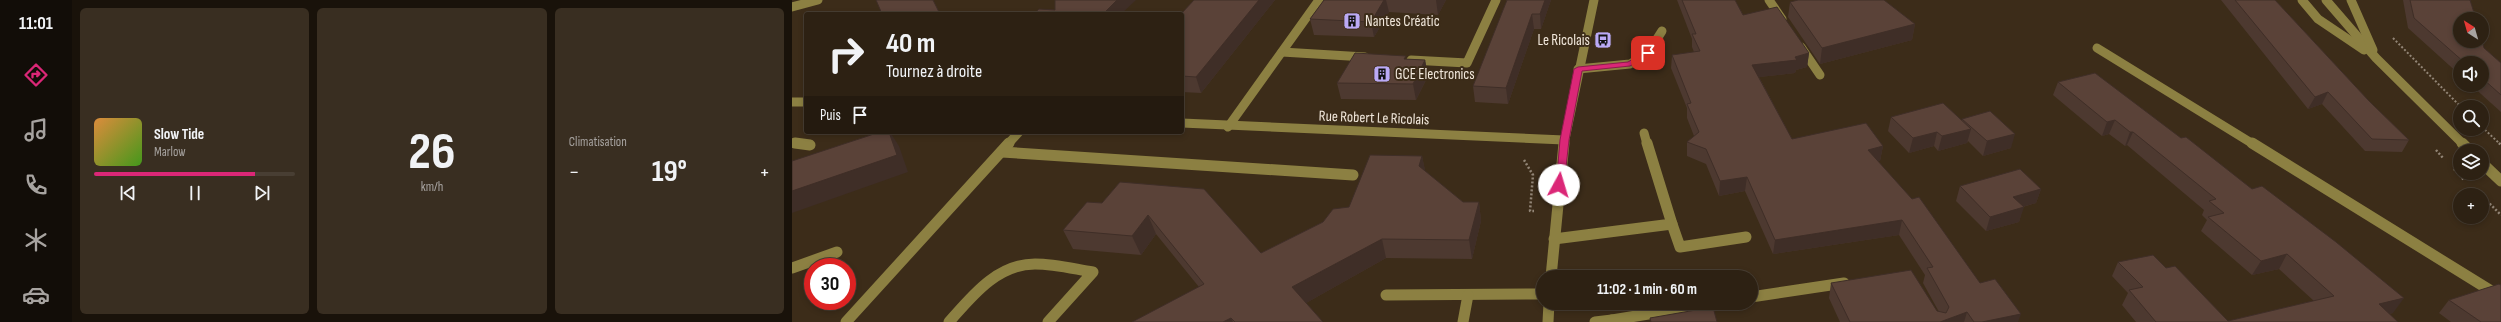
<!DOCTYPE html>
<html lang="fr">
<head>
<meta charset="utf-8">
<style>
  body { margin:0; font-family:"Sofia Sans Condensed",sans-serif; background:#392e21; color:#f1f3f6; height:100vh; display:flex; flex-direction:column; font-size:15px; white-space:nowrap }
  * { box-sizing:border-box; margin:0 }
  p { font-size:13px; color:#a7a3a0 }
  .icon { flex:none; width:22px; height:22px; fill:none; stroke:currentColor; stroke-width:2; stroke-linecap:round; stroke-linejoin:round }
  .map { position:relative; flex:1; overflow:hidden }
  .sheet { display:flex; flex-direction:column; gap:8px; padding:8px; background:#19120a; width:720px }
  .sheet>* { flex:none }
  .top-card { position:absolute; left:12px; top:12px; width:380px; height:122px; border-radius:4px; box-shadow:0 2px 6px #0003,0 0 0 1px #483e33; background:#2d2113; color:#f1f3f6; overflow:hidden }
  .needle { width:26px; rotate:323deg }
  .controls { position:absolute; left:1661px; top:12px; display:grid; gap:8px }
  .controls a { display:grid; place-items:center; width:36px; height:36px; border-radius:50%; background:#2d2113; box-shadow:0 2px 6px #0003,0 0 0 1px #483e33; font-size:20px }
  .speed { position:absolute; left:12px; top:258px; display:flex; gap:8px; font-size:20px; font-weight:700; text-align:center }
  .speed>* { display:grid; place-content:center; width:52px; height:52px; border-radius:50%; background:#2d2113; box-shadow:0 2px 6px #0003,0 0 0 1px #483e33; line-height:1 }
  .speed .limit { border:6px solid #d22; background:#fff; color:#111 }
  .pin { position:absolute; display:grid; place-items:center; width:34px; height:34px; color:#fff; margin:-17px; border-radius:8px; box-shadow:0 2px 6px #0006 }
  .me { position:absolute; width:44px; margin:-22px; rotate:6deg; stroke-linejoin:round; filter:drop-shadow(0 0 3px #0008) }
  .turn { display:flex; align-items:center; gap:14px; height:84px; padding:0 16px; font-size:18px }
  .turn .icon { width:52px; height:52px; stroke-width:2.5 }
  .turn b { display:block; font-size:28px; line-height:34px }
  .then { display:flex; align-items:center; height:38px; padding:0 16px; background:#0003; gap:8px; font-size:15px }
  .big { font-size:30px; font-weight:700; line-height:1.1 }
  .sheet .tile { flex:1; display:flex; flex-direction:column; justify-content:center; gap:6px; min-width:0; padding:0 14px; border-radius:6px; background:#392e21 }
  .sheet .dial { align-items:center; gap:0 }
  .dial b { font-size:52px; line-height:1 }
  .song { display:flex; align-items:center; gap:12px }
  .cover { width:48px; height:48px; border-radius:6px; background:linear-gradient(135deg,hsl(30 70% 55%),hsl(100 70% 35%)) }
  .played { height:4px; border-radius:2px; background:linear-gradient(90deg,#db2777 80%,#483e33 80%) }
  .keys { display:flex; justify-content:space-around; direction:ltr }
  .heat { display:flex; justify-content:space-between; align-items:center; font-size:22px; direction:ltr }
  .sheet .tiles { flex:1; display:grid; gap:8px; grid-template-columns:repeat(3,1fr) }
  .trip { position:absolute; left:744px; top:270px; width:222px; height:40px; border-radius:20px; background:#2d2113; box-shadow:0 2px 6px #0003,0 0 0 1px #483e33; font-weight:700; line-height:40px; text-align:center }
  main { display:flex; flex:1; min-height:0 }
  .dock { display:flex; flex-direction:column; width:72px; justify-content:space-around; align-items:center; background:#120d08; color:#a7a3a0 }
  .dock .icon { width:28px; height:28px }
  .dock .on { color:#db2777 }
  .dock b { font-size:18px; color:#f1f3f6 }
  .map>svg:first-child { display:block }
</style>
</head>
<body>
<main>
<nav class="dock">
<b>11:01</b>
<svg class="icon on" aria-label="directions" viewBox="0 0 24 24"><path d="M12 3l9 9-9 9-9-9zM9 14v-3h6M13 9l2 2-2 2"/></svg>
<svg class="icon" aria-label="music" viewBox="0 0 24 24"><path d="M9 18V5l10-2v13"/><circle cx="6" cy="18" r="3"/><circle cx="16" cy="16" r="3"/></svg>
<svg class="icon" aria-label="phone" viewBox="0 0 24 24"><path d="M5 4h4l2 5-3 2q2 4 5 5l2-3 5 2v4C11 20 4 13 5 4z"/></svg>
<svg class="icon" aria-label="climate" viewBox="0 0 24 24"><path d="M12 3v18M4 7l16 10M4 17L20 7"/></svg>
<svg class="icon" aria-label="car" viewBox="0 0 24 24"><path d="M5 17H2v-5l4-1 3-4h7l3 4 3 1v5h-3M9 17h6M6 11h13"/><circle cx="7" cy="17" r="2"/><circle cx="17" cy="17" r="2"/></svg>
</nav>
<section class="sheet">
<div class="tiles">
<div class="tile">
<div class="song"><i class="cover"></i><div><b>Slow Tide</b><p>Marlow</p></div></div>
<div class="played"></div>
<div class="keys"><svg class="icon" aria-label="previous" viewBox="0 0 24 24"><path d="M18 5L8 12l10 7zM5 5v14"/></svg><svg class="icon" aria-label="pause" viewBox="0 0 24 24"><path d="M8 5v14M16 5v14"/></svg><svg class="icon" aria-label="next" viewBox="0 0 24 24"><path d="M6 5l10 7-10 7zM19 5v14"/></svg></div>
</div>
<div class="tile dial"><b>26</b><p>km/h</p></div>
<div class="tile"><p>Climatisation</p>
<div class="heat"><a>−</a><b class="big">19°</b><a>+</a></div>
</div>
</div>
</section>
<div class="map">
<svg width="1709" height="322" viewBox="0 0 1709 322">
  <rect width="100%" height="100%" fill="#3c2c19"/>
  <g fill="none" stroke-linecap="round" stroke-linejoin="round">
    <g stroke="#928576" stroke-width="2" stroke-dasharray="2 2" stroke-linecap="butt">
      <path d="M1601 38 1669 107"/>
      <path d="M1690 127 1708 144"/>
    </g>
    <g stroke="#928576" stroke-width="2.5" stroke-dasharray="2 2" stroke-linecap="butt">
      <path d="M1707 143 1709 145"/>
      <path d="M1644 150 1651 158"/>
      <path d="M732 160 741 175 738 211H742"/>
      <path d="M1662 169 1672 180"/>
      <path d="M1692 198 1709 215"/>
    </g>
    <g stroke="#8c8042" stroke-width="9">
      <path d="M977 0 990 19"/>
      <path d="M1510 0 1526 19 1572 50"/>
      <path d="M1534 0 1584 58 1671 144"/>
      <path d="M1559 0 1581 50"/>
      <path d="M0 7 26 0"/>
      <path d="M1009 47 1028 75"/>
      <path d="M1305 48 1461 144"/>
      <path d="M490 52 573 57"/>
      <path d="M619 60 675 63 704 0"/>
      <path d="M786 69 838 64 856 53 870 31"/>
      <path d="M0 102H14"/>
      <path d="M390 123 772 140"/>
      <path d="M436 127 527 0"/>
      <path d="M852 133 855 144"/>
      <path d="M0 143 12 144"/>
      <path d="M216 144 227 132"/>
      <path d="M772 144 802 0"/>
    </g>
    <g stroke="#8c8042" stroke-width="11">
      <path d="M3 143 18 145"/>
      <path d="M1460 143 1709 297"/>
      <path d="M1670 143 1678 151"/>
      <path d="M210 152 561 175"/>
      <path d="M1690 163 1709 181"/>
      <path d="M880 224 888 247 954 237"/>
      <path d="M762 239 880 224 855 143"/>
      <path d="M0 268 45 252"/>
      <path d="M759 277 772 143"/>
      <path d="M594 295 751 294"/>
      <path d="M959 297 1052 283"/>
      <path d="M54 322 217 143"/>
      <path d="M157 322C180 296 205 264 243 264 263 264 282 269 301 272L256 322"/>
      <path d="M671 322 676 295"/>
      <path d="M756 322 757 303"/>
      <path d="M803 322 820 320"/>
      <path d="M820 322V320L924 303"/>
    </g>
  </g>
  <g fill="#4d3930">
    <path d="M402 0H483L409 93 390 92V14Z"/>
    <path d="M532 0H654L646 15 597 12 582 37 522 35 518 19Z"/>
    <path d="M715 0H759L749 29H742L716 104 683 102 681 86Z"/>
    <path d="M885 0H943L951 15 1017 53 1015 67 1004 70 1003 73 967 77 1000 139 1091 146 1088 161H1086L1188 283 1226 322H1048L1037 298 1039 283 1147 312 1131 283 1133 275 1107 235 981 254 953 191 927 196 914 164 895 156V142L902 136 895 118V108L879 68 880 55 902 52 900 47V39Z"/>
    <path d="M1429 0H1483L1577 101 1617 140 1610 152 1573 151 1530 104 1516 109Z"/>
    <path d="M1611 0H1678L1692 48 1709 63V112L1679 85H1690V63H1668V75L1616 28Z"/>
    <path d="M998 2 1123 24 1120 40 1028 64 996 17Z"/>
    <path d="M615 59 633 60 636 76 624 100 549 99 545 83Z"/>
    <path d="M1303 73 1601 313 1597 314 1606 322H1344L1330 305 1336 293 1320 276 1326 262 1374 268 1436 321 1522 301 1487 269 1460 275 1409 231 1415 220 1410 215 1412 210 1335 145 1333 146 1317 134 1310 136 1261 95 1266 82Z"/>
    <path d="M1099 117 1170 120V119L1219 148 1191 156 1176 141 1175 143 1146 151 1142 146 1117 153 1096 131Z"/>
    <path d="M630 156 633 171 671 202H687L689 221 680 259 594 258 514 303 531 322H340L407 287 364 234 349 255 281 249 271 230 310 203 328 182 469 253 531 222 557 207Z"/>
    <path d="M1168 186 1249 189 1244 203 1231 207 1227 222 1194 231 1164 201Z"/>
    <path d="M1657 300 1709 322H1659L1647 313Z"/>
  </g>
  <g fill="#3f2e27">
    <path d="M325 0H344L329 14H311Z"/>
    <path d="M467 0H483L409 93 404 77Z"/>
    <path d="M592 0H594L597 12 582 37 579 22Z"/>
    <path d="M644 0H654L646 15Z"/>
    <path d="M753 0H759L749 29 748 14Z"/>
    <path d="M740 14 742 29 716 104 714 88Z"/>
    <path d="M1123 24 1120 40 1028 64 1030 48Z"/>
    <path d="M1017 53 1015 67 1004 70 1003 73 959 78 960 65 1003 57Z"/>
    <path d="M633 60 636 76 624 100 621 84Z"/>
    <path d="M1536 92 1530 104 1516 109 1523 97Z"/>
    <path d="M1323 120 1317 134 1310 136 1315 122Z"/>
    <path d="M1179 129 1175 143 1146 151 1150 136Z"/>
    <path d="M97 132H98L107 146 116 172 0 213V191Z"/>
    <path d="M1145 132 1142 146 1117 153 1121 138Z"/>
    <path d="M1338 132H1341L1335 145 1333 146Z"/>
    <path d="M1223 134 1219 148 1191 156 1195 141Z"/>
    <path d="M1091 146 1088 161 1073 164 1076 150Z"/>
    <path d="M630 156 634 174 627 166Z"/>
    <path d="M955 177 953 191 927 196 928 181Z"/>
    <path d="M1249 189 1244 203 1216 211 1221 197Z"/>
    <path d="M687 202 689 221 680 259 677 240Z"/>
    <path d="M1232 207 1227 222 1194 231 1198 217Z"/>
    <path d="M356 215 364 234 349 255 340 236Z"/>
    <path d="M1110 220 1107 235 981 254 983 240Z"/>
    <path d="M590 239 594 258 507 307 500 287Z"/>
    <path d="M1495 254 1487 269 1460 275 1469 261Z"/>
    <path d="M1612 298 1601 313 1576 319 1587 304Z"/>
    <path d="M1175 312 1172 322H1148Z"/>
    <path d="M1229 314 1226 322H1190Z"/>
    <path d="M439 318 441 322H431Z"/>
  </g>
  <g fill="#5a4238" stroke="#3f2e27">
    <path d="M84 0H141L148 14H90Z"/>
    <path d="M263 0H325L311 14H242L247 9 263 10Z"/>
    <path d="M402 0H467L404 77 390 76V14H389Z"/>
    <path d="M532 0H592L579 22 518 19Z"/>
    <path d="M715 0H753L748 14H740L714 88 681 86Z"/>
    <path d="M890 0H943L951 15 985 7 1017 53 1003 57 1005 60 960 65 1000 139 1074 123 1091 146 1076 150 1120 199 1127 197 1188 283 1203 279 1229 314 1190 322H1182L1175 312 1148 322H1058L1039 283 1119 270 1145 311 1154 313 1157 307 1135 268 1141 267 1110 220 983 240 955 177 928 181 914 149 895 142 907 132 895 104 899 103 880 55 908 51 900 34H904Z"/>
    <path d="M1006 0H1092L1123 24 1030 48 998 2Z"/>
    <path d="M1443 0H1483L1577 101 1617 140 1580 139 1536 92 1523 97Z"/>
    <path d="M1618 0H1678L1684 19H1668V41H1690L1692 48 1709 63V95L1690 78V63H1673L1622 18Z"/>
    <path d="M563 53 614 56 612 59 633 60 621 84 545 83Z"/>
    <path d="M1303 73 1389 138 1394 137 1460 189 1470 186 1544 242 1612 298 1587 304 1606 322H1363H1364L1337 290 1351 287 1326 262 1361 255 1374 268 1383 266 1436 321 1542 296 1495 254 1469 261 1416 217 1432 213 1417 201 1424 199 1341 132H1338L1323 120 1315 122 1266 82Z"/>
    <path d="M1151 103 1179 129 1150 136 1145 132 1121 138 1099 117Z"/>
    <path d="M1198 111 1223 134 1195 141 1170 119Z"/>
    <path d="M88 132H97L105 155 0 191V161Z"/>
    <path d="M578 155 630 156 627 166 671 202H687L677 240 590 239 500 287 531 322H443L439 318 431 322H340L412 284 356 215 340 236 271 230 295 202 310 203 328 182 412 189 469 253 531 222 541 209 557 207Z"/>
    <path d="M1228 169 1249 189 1221 197 1232 207 1198 217 1168 186Z"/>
    <path d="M1707 284 1709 285V322H1689L1657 300Z"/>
    <path d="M921 307 925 322H859L858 318Z"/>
  </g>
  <path fill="#db2777" stroke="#8e194d" d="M856 50 859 51V54L838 66 790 71 777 140 772 185 764 187 768 140 782 69 786 67 836 62Z"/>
  <defs>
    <g id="building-square" transform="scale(0.9)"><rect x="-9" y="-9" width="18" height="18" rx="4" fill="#bbaaf6" stroke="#3c2c19"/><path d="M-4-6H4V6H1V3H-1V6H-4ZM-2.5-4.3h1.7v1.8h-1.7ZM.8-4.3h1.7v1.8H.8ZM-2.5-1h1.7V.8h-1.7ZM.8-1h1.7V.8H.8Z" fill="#111"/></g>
    <g id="bus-square" transform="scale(0.9)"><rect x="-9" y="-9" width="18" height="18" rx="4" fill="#bbaaf6" stroke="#3c2c19"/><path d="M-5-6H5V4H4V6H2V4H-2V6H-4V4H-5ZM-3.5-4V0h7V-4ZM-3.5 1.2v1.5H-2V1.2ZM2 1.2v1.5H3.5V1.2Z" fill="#111"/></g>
  </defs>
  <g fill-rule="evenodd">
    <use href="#building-square" x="560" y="21"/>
    <use href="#bus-square" x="811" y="40"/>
    <use href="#building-square" x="590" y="74"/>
  </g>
  <g text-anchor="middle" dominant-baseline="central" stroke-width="4" stroke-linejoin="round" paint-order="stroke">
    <g font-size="15" fill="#f1e7db" stroke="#3c2c19" text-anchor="start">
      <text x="573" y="21">Nantes Créatic</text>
      <text x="798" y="40" text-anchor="end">Le Ricolais</text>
      <text x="603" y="74">GCE Electronics</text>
    </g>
    <g font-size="15" fill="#f1e7db" stroke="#3c2c19">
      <text transform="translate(582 118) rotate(2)">Rue Robert Le Ricolais</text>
    </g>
  </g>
</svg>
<div class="controls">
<a><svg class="needle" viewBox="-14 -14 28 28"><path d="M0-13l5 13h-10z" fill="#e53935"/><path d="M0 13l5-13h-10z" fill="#a7a3a0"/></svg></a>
<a><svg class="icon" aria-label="sound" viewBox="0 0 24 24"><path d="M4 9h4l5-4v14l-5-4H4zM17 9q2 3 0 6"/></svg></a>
<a><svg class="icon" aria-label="search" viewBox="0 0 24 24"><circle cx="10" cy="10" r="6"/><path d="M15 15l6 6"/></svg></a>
<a><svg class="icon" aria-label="layers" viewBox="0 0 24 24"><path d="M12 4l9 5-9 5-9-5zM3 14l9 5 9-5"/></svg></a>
<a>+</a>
</div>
<div class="speed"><div class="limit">30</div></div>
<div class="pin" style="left:856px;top:53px;background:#d93025"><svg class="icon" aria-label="arrive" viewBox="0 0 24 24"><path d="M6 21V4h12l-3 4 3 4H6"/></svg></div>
<svg class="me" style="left:767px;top:185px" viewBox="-20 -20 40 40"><circle r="19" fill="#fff"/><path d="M0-13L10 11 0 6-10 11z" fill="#db2777"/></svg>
<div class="trip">11:02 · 1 min · 60 m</div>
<div class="top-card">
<div class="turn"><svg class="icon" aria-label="right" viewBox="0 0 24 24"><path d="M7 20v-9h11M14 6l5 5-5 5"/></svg><div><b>40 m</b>Tournez à droite</div></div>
<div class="then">Puis<svg class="icon" aria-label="arrive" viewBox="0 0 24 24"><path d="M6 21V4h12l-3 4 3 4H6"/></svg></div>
</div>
</div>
</main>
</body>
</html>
